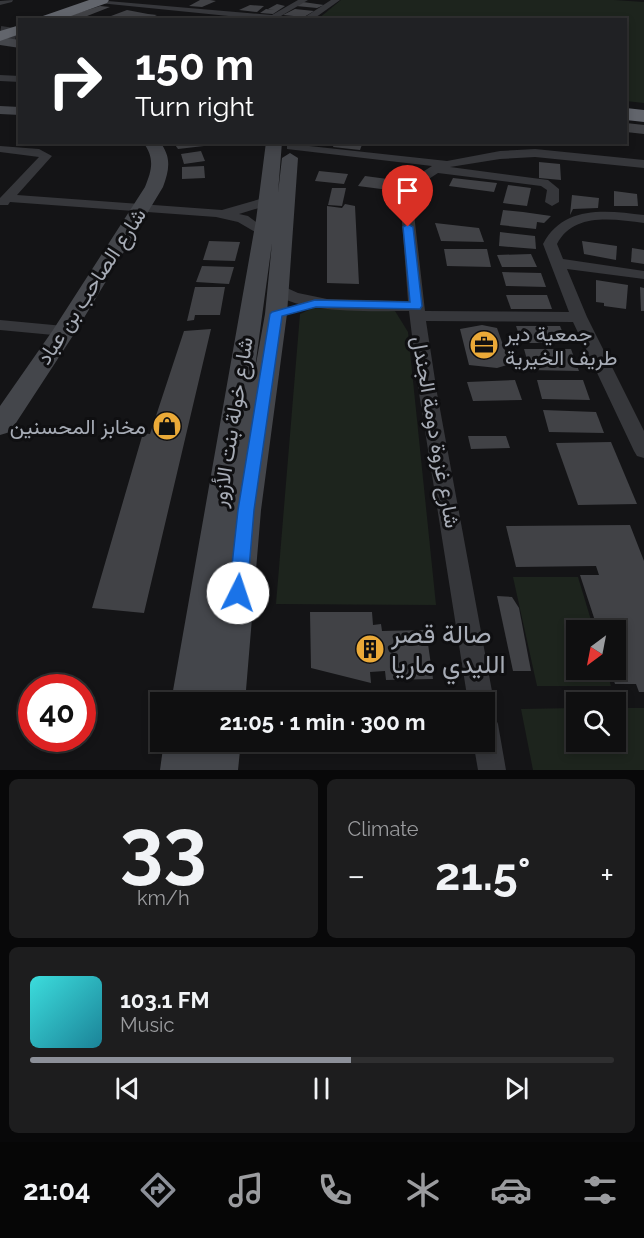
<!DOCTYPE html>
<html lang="en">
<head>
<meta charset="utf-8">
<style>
  body { margin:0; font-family:Raleway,Vazirmatn,sans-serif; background:#1d1d1e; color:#f1f3f6; height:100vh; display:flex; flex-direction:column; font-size:22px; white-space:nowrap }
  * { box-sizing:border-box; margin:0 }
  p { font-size:20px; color:#9b9c9f }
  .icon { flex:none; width:33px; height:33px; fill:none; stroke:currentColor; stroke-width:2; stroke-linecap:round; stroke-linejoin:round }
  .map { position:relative; height:770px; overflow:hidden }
  .panel { display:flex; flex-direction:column; gap:9px; padding:9px; background:#080809; flex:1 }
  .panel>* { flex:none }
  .hud { position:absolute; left:18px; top:18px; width:609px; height:126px; border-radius:0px; box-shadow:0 3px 9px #0003,0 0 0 2px #2f2f30; background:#202124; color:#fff; overflow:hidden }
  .needle { width:39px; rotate:212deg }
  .buttons { position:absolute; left:566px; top:620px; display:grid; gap:12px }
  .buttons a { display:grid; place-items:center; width:60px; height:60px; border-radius:0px; background:#0f0f10; box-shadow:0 3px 9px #0003,0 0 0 2px #2f2f30; font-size:30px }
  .speed { position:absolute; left:18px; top:674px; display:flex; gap:12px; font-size:30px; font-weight:700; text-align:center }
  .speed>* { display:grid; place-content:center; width:78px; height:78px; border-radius:50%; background:#0f0f10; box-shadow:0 3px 9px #0003,0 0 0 2px #2f2f30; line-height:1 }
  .speed .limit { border:9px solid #d22; background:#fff; color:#111 }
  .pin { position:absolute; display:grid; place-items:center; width:51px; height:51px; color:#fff; margin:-62px -26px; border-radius:50% 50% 50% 0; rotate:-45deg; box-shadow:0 0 6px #0007 }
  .pin .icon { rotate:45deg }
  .me { position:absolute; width:66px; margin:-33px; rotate:4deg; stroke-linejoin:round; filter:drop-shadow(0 0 4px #0008) }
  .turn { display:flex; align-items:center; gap:21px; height:126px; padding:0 18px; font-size:27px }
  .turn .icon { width:78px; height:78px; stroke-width:2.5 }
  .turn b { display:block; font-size:42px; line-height:51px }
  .big { font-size:45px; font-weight:700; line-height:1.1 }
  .panel .card { flex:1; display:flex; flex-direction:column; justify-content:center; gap:9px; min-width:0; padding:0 21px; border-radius:9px; background:#1d1d1e }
  .panel .dial { align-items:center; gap:0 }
  .dial b { font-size:78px; line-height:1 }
  .song { display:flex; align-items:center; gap:18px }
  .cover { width:72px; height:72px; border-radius:9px; background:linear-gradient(135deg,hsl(180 70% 55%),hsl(190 70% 35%)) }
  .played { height:6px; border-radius:3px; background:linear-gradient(90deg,#8c9099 55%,#2f2f30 55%) }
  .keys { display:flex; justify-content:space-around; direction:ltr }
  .heat { display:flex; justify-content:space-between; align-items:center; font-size:33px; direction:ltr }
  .panel .tiles { flex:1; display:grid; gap:9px; grid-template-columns:1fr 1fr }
  .card:last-child { grid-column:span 2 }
  .trip { position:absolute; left:150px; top:692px; width:345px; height:60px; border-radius:0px; background:#0f0f10; box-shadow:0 3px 9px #0003,0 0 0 2px #2f2f30; font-weight:700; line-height:60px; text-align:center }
  .tabs { display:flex; height:96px; justify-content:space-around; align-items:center; background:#060606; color:#9b9c9f }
  .tabs .icon { width:42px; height:42px }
  .tabs .active { color:#8c9099 }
  .tabs b { font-size:27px; color:#f1f3f6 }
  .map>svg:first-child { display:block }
</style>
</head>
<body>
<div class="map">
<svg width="644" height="770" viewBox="0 0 644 770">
  <rect width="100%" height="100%" fill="#141416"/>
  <g fill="#1d241d">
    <path d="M341 0H614L644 2V103L626 101V20L318 19Z"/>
    <path d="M313 308 395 311 408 332 436 605 276 604 300 314Z"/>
    <path d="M513 577H578L594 630H576V669H606L611 686H537Z"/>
    <path d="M576 708V741H615V708H644V770H533L521 709Z"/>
  </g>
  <g fill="#414246">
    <path d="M200 0H210L216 1 202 7 189 6Z"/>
    <path d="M303 2 324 5 317 8 296 6Z"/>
    <path d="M277 4 285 6 273 14 260 13 266 9 274 10 268 9Z"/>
    <path d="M250 5 264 6 257 12 239 10Z"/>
    <path d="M100 6 110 7 77 20 62 18Z"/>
    <path d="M295 9 314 11 304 17 283 15Z"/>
    <path d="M127 10 148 14 157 15 146 20 111 16Z"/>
    <path d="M626 123 644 125V134L626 132Z"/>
    <path d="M173 142H201L204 146 178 149Z"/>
    <path d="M335 142H363L360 150 333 147Z"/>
    <path d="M201 151 205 161 184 164 181 154Z"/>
    <path d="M539 162 560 164 561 180 539 178Z"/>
    <path d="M204 166 205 178 182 179V167Z"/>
    <path d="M319 171 348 174 344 184 315 181Z"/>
    <path d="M365 176 395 180 389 190 358 186Z"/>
    <path d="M453 178 497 183 494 192 449 186Z"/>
    <path d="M508 185 531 188 527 206 503 203Z"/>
    <path d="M332 188H346L342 206 328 205Z"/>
    <path d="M614 191 637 194 638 206H614Z"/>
    <path d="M572 195 599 198 598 208 573 209 570 215Z"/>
    <path d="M345 204 355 206 359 284 327 283V206L342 208Z"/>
    <path d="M503 210 523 212 551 216 544 223 537 222 536 229 500 225Z"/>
    <path d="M435 223 479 228 484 242 441 241Z"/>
    <path d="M500 232 535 236 536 249 499 246Z"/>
    <path d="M209 241 240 242 235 261 203 260Z"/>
    <path d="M582 241 617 246 616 260 584 254Z"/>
    <path d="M632 248 644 250V264L631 262Z"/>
    <path d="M444 249H487L491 267 447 266Z"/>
    <path d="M531 254 537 267H502L497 255Z"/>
    <path d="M202 266 234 267 229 284 196 282Z"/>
    <path d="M502 272 541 273 546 287 506 286Z"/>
    <path d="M596 280 628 285 626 309 604 306V303L596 302Z"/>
    <path d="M195 287H225L220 315H195L194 320 187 321Z"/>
    <path d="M640 287 644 288V311H641Z"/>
    <path d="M506 295H547L552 309H511Z"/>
    <path d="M482 325 497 328 509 362 507 365 497 368 469 365 460 329Z"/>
    <path d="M516 326H560L567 343H522Z"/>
    <path d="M211 329 144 613 92 608 143 433 150 434 184 331Z"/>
    <path d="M524 349H571L579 371 530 370Z"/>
    <path d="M515 380 522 400 473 401 467 382Z"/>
    <path d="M537 380H583L590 400 542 399Z"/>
    <path d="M543 410 596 412 604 433 549 432Z"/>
    <path d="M468 436H506L510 448 471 449Z"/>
    <path d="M611 442 637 504 578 505 556 443Z"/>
    <path d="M630 525 644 561V692H639L636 684H615L610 669H615V630H598L580 575H599L596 566 516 567 506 526Z"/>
    <path d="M497 596 512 597 519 608 531 671H513Z"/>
    <path d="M310 612H372L373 625 381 624 382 631 426 630 433 679 386 680 385 671 370 672 371 683 311 668Z"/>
  </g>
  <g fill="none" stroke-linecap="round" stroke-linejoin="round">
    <path stroke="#313236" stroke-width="16" stroke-dasharray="16 8" stroke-linecap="butt" d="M0 34 20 37"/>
    <g fill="#36373b" fill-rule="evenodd">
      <path d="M13 0 12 2 0 5V1Z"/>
      <path d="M96 0 272 15 298 0H308L281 16 302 19 331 0H340L312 20H269L99 3Z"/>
      <path d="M0 75 20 76V82L0 81Z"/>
      <path d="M291 144 447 161 500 151 535 149 644 160V168L535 157 500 159 450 167 548 180 559 189V202L552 206 545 202 547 190 541 186 438 173 421 184 412 196 425 311 569 312 543 244C563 205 606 210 644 215V223C614 219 573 212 557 244L563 259 644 271V279L567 269 587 317 644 431V458L637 456 634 451 573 322 426 321 437 393 494 702 490 711 487 712 494 715 498 724 506 770H478L473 741H484V702H468L419 393 409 311C376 311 292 315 270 289L278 284 298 293 327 299 408 301 400 196 413 178 432 166 287 149V145Z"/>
      <path d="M0 146 39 149 52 156 17 195 222 210 267 197 272 198 273 201 272 204 239 214 248 216 271 233 264 237 238 222 216 217 10 202 8 205H0V198L39 157 0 152Z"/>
      <path d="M0 320 64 326 72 331 64 336 0 330Z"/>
    </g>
    <g fill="#44464b" fill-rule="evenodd">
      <path d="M0 37 20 40V48L0 45Z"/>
      <path d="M0 106 20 107V115L0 114Z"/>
      <path d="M143 142H160C172 158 169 170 163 187L76 331 10 432 0 435V406L53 330 145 187C152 170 155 158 143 142Z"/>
      <path d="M266 142H282L278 193 282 158 290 153 298 158 287 314 261 510 245 702H171L256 220ZM272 243 265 314 254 375Z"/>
      <path d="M164 741H241L238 770H160Z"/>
    </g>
    <g fill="#62656c" fill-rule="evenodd">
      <path d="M89 0H109L107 3 60 20H38L40 17Z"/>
      <path d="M20 25V34L0 41V31Z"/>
      <path d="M626 108 644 110V122L626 120Z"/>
    </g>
  </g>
  <path fill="#1a73e8" stroke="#114b97" stroke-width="1.5" d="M408 224 413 227 422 306 420 309 316 307 282 316 254 510 247 593 245 598 238 601 232 598 229 593 238 510 270 314 272 312 315 300 410 302 403 227Z"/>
  <defs>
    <g id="office-disc" transform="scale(1.5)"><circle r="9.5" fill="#ebaa38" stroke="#0f0f11"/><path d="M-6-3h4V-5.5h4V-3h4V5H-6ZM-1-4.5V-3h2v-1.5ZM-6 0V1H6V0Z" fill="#111"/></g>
    <g id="shop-disc" transform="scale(1.5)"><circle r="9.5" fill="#ebaa38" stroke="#0f0f11"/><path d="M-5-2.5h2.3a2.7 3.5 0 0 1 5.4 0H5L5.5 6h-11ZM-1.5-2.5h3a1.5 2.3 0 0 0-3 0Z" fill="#111"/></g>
    <g id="building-disc" transform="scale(1.5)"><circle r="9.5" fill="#ebaa38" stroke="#0f0f11"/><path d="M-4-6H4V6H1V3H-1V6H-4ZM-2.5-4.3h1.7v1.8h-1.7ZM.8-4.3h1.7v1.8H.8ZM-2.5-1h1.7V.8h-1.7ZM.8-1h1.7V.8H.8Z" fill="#111"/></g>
  </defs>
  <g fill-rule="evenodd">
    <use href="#office-disc" x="484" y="345"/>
    <use href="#shop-disc" x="167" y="426"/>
    <use href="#building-disc" x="370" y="649"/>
  </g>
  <g text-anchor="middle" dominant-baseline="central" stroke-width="6" stroke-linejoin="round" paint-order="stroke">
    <g font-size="21" fill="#a7acb6" stroke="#0f0f11">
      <text transform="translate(91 286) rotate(-57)">شارع الصاحب بن عباد</text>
      <text transform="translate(232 422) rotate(-81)">شارع خولة بنت الأزور</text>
      <text transform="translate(436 432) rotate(80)">شارع غزوة دومة الجندل</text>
    </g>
    <g font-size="21" fill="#a7acb6" stroke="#0f0f11" text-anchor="start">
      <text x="505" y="333">جمعية دير<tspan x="505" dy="24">طريف الخيرية</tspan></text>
      <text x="146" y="426" text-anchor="end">مخابز المحسنين</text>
    </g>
    <g font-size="26" fill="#a7acb6" stroke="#0f0f11" text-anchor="start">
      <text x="391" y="634">صالة قصر<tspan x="391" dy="30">الليدي ماريا</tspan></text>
    </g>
  </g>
</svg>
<div class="buttons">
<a><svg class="needle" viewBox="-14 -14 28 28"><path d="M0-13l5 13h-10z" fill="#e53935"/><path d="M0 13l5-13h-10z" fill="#9b9c9f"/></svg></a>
<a><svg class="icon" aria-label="search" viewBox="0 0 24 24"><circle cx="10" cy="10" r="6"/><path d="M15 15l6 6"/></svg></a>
</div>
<div class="speed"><div class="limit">40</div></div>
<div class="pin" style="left:408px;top:227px;background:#d93025"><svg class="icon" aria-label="arrive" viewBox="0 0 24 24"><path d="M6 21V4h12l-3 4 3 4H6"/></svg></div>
<svg class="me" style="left:238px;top:593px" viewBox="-20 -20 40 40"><circle r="19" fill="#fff"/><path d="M0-13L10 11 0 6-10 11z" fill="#1a73e8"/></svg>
<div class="trip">21:05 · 1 min · 300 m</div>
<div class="hud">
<div class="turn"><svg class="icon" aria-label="right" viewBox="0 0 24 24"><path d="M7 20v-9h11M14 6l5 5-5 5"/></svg><div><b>150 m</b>Turn right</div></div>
</div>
</div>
<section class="panel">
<div class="tiles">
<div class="card dial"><b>33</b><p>km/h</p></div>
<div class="card"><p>Climate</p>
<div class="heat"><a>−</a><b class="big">21.5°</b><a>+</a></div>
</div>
<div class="card">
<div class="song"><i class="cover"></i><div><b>103.1 FM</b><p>Music</p></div></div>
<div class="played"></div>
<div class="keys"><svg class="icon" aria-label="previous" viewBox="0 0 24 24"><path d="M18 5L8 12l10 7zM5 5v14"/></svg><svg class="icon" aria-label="pause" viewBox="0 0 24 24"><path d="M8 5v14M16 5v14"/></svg><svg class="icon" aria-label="next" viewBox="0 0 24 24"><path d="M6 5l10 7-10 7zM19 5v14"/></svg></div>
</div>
</div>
</section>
<nav class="tabs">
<b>21:04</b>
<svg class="icon active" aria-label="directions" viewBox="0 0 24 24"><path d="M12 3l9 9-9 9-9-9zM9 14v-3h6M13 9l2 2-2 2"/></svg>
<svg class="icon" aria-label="music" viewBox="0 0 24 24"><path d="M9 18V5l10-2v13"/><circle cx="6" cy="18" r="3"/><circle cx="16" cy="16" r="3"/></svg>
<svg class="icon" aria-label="phone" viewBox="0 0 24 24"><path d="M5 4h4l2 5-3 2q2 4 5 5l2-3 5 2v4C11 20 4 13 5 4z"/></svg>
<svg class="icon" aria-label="climate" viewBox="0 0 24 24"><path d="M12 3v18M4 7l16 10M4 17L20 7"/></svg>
<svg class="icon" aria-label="car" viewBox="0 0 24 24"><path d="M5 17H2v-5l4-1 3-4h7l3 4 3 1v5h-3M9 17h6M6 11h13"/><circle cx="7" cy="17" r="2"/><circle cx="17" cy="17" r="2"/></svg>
<svg class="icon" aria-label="filters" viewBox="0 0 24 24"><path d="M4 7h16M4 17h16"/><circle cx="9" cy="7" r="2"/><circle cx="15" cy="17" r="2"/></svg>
</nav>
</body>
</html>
